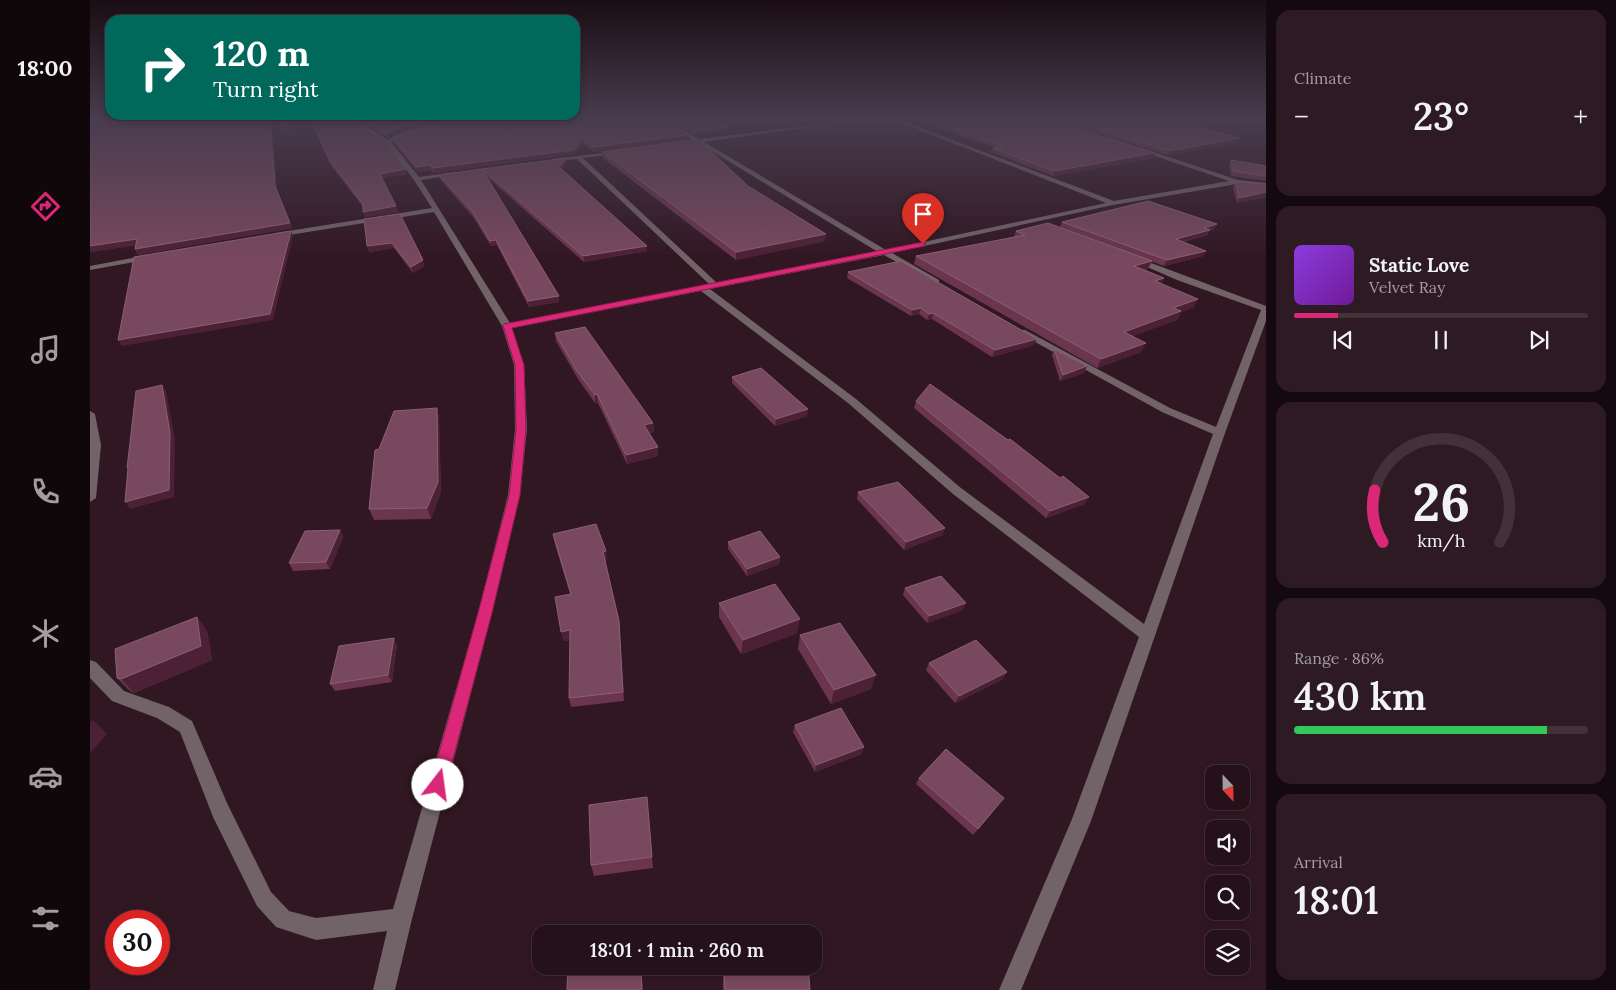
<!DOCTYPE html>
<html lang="en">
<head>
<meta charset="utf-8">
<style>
  body { margin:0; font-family:Lora,serif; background:#2d1a23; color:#f1f3f6; height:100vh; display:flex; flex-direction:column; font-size:19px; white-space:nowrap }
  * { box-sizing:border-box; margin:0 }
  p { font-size:16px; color:#a39da2 }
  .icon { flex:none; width:28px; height:28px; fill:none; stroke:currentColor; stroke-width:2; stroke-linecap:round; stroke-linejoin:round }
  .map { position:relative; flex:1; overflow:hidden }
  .drawer { display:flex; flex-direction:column; gap:10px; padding:10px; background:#14090e; width:350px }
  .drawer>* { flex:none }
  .hud { position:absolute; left:15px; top:15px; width:475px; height:105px; border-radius:15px; box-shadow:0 2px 8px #0003,0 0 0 1px #423139; background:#00695c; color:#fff; overflow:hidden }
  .needle { width:32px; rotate:158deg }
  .tools { position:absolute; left:1115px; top:765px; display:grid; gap:10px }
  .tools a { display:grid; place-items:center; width:45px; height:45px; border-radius:10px; background:#25111a; box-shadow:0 2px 8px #0003,0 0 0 1px #423139; font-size:25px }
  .speed { position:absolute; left:15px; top:910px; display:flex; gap:10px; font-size:25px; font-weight:700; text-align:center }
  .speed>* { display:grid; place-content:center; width:65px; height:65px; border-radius:50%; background:#25111a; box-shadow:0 2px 8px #0003,0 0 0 1px #423139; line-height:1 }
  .speed .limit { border:8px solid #d22; background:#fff; color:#111 }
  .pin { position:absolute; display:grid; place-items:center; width:42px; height:42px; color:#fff; margin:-51px -21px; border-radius:50% 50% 50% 0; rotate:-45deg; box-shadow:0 0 5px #0007 }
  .pin .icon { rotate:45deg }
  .me { position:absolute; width:55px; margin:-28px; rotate:15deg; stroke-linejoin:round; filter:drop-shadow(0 0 4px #0008) }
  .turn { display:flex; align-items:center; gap:18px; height:105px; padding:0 25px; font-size:22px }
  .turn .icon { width:65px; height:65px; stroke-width:2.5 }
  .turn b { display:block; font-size:35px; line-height:42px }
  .big { font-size:38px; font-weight:600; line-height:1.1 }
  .drawer .card { flex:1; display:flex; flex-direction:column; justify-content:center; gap:8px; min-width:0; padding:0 18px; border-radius:15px; background:#2d1a23 }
  .drawer .dial { align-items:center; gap:0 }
  .dial svg { height:130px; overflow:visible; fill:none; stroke:#423139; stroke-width:7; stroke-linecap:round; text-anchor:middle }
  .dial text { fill:#f1f3f6; stroke:none }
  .song { display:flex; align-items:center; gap:15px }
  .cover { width:60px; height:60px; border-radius:8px; background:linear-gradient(135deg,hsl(270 70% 55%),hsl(280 70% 35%)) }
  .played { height:5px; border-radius:2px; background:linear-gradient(90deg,#db2777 15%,#423139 15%) }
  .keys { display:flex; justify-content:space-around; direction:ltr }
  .heat { display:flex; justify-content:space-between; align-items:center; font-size:28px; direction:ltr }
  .charge { height:8px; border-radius:4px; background:linear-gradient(90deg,#34c759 86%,#423139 0) }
  .trip { position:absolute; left:442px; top:925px; width:290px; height:50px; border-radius:15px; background:#25111a; box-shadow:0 2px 8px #0003,0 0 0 1px #423139; font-weight:600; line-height:50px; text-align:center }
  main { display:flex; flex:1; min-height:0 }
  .tabs { display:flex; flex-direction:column; width:90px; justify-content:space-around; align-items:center; background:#0f070a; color:#a39da2 }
  .tabs .icon { width:35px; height:35px }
  .tabs .active { color:#db2777 }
  .tabs b { font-size:22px; color:#f1f3f6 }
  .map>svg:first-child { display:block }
</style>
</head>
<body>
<main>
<nav class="tabs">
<b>18:00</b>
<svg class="icon active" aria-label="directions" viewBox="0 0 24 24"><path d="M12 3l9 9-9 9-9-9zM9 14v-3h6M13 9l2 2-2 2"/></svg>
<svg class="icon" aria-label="music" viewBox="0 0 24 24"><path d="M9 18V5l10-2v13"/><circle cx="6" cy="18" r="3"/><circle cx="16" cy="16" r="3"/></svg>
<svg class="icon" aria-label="phone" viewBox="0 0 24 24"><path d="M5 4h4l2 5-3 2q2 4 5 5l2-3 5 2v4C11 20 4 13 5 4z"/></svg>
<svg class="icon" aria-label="climate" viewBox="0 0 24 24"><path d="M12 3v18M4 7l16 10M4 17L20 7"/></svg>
<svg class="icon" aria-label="car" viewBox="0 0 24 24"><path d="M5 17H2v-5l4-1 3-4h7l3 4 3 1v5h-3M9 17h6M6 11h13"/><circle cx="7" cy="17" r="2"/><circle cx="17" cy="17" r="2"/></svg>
<svg class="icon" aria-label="filters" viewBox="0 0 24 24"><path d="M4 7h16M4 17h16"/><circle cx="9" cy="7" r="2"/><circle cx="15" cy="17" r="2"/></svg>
</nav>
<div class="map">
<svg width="1176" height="990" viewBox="0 0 1176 990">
  <rect width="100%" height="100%" fill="#311722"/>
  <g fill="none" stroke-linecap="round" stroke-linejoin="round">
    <g fill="#716368" fill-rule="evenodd">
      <path d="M259 119H264L298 140 306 135 359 119H365L310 137 301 142 329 177 365 172 368 174 331 180 420 323 619 284 487 159 460 162 462 159 530 151 528 154 493 158 627 283 788 252 569 119H574L609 139 778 119 614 142 796 250 1016 203 801 119H807L1024 201 1139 181 1047 150 1049 147 1148 180 1176 183V187L1147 184 1023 205 802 253 849 280V284H846L794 255 620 289 766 399 871 488 1054 624 1123 434 1072 412 927 332 929 330H935L1080 408 1126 427 1171 310 1087 280 1041 260 1048 258 1176 306V321L1135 433 1001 821 931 990H909L982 819 1049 637 863 494 758 403 611 291 422 328 434 365 437 429 430 495 402 613 322 919 305 990H283L297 931 226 940 186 927 167 906 123 817 90 732 67 718 22 701 0 678V660L6 662 34 691 79 707 102 721 137 803 181 892 199 911 226 918 303 909 388 613 418 495 425 429 424 365 412 326 344 212 186 237 182 235 186 233 342 208 324 180 296 143Z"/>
      <path d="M58 255H61V259L0 270V266Z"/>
      <path d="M0 411 5 414 11 445 6 498 0 502Z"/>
    </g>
  </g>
  <g fill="#6a354d">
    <path d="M0 119H199L200 132 181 119 187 191 202 228 48 255 45 249 46 245 0 252Z"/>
    <path d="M220 119H260L317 174 292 178 308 212 275 217 273 207 240 164Z"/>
    <path d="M267 119H353L305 133 298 138Z"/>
    <path d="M577 119H655L628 122 637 127V131L605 135Z"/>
    <path d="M822 119H958L1065 153 1063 158 963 176 901 152 903 148 904 147Z"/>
    <path d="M963 119H1092L1108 127H1107L1148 143 1077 155Z"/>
    <path d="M598 135V139L504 152 493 143 484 154 344 173 341 170 328 172 304 143 303 138Z"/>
    <path d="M512 152 735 241 646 260 513 158Z"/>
    <path d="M1141 160 1176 166V181L1141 176 1139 165Z"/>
    <path d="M477 162 472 169 557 246V251L494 262 396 176 469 296V302L439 307 407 245 401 246 384 218 350 179 349 175 392 169Z"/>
    <path d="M1146 182 1176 184V197L1147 203 1143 187Z"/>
    <path d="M274 219 334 266 323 273 304 248 279 252 277 246Z"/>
    <path d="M972 222 1124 229 1119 231 1117 235 1093 242 1113 256 1074 266 970 227Z"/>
    <path d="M926 231 1058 269 1055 270 1074 278 1071 284 1104 307 1091 312 1087 320 1042 336 1051 352 1007 368 824 264 826 256 924 237Z"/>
    <path d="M758 272 944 345 902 357 842 319 837 320 829 314 821 316 757 278Z"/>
    <path d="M465 333 563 423 564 432 559 433 568 456 537 464 508 403H505L488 379 466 341Z"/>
    <path d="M964 349 997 366 994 373 970 381 962 355Z"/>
    <path d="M642 377 717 416 685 426 642 383Z"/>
    <path d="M826 401 970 478 995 504 956 518 824 408Z"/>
    <path d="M347 408 349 418 351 492 341 519 284 520 279 509 289 449Z"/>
    <path d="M768 492 855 528 852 535 814 550 767 499Z"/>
    <path d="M250 530 253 537 240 569 203 571 199 563Z"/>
    <path d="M463 534 517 561H515L529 621 534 701 481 707 479 698 480 640 473 641 480 594 465 544Z"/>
    <path d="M638 542 690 557 689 564 657 576 638 549Z"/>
    <path d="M815 588 873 610 837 623 813 595Z"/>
    <path d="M629 603 707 633 651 654 629 617Z"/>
    <path d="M107 617 117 631 122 660 44 693 40 691 27 678Z"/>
    <path d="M710 635 781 689 741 704 708 649Z"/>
    <path d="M307 645 302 682 245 691 240 684Z"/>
    <path d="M839 663 913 679 865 703 836 670Z"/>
    <path d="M705 725 772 754 725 772 703 732Z"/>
    <path d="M829 778 914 798 883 835 826 784Z"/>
    <path d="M562 857 563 868 504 876 501 865Z"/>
    <path d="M633 966H718L720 990H633Z"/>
  </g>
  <g fill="#4d2135">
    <path d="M180 119H181L187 191 185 186Z"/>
    <path d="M198 119H199L200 132 198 128Z"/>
    <path d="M339 119H353L305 133 298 138 297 134 304 129Z"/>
    <path d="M622 119H655L622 123Z"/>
    <path d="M1109 122 1108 127 1097 129 1099 125Z"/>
    <path d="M637 127V131L605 135 606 131Z"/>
    <path d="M598 135V139L504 152V147Z"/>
    <path d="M1150 138 1148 143 1077 155 1079 151Z"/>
    <path d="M493 139V143L484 154 344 173 343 168Z"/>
    <path d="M1065 153 1063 158 963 176 964 171Z"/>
    <path d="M477 158V162L470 172 469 167Z"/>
    <path d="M340 165 341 170 328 172 326 167Z"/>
    <path d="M316 169 317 174 291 178 290 174Z"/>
    <path d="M1176 192V197L1147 203 1149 198Z"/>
    <path d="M306 206 308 212 275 217 273 212Z"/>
    <path d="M200 223 202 228 48 255 45 249Z"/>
    <path d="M1127 224 1124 229 1119 231 1117 235 1083 244 1086 239 1114 228Z"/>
    <path d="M201 231 203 236 183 320 32 346 28 340Z"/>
    <path d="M736 234 735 241 646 260V252Z"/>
    <path d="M47 239 50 245 0 252V246Z"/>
    <path d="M406 240 407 245 401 246 400 241Z"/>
    <path d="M302 243 304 248 279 252 277 246Z"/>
    <path d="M557 246V251L494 262 493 256Z"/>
    <path d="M1116 251 1113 256 1074 266 1077 260Z"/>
    <path d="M333 260 334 266 323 273 321 267Z"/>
    <path d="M1062 261 1058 269 1040 274 1044 266Z"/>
    <path d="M1074 278 1070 286 1065 281Z"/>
    <path d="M469 296V302L439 307 438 301Z"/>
    <path d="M1108 299 1104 307 1091 312 1087 320 1030 341 1034 332 1083 308Z"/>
    <path d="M831 308 829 314 821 316 822 310Z"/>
    <path d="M843 313 842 319 837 320 839 314Z"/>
    <path d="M947 339 944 345 902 357 905 350Z"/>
    <path d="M1056 343 1051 352 1007 368 1011 359Z"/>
    <path d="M997 366 994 373 970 381 973 375Z"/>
    <path d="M72 385 76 391 85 440 84 497 40 509 35 502Z"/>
    <path d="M507 394 508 403H505V395Z"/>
    <path d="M347 408 349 418 351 492 341 519 337 508Z"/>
    <path d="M718 409 717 416 685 426 686 419Z"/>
    <path d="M563 423 564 432 555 434 554 425Z"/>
    <path d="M568 447V456L537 464 536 455Z"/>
    <path d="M999 497 995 504 956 518 960 511Z"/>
    <path d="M855 528 852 535 814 550 816 542Z"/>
    <path d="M250 530 253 537 240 569 236 562Z"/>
    <path d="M516 551 517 561H514L513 552Z"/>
    <path d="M690 557 689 564 657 576V569Z"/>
    <path d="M876 603 873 610 837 623 839 616Z"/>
    <path d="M107 617 117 631 122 660 44 693 31 679Z"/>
    <path d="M710 619 707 633 651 654 653 640Z"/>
    <path d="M480 630 481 640 473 641 471 632Z"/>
    <path d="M304 638 307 645 302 682 298 675Z"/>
    <path d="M917 672 913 679 865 703 869 696Z"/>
    <path d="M786 675 781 689 741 704 744 690Z"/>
    <path d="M3 720 17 734 0 753V723Z"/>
    <path d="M774 747 772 754 725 772 726 765Z"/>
    <path d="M551 968 552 977 553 990H552Z"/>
  </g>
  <g fill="#78485e" stroke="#8c6073">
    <path d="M0 119H180L185 186 200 223 45 249 47 239 0 246Z"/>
    <path d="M185 119H198V128Z"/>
    <path d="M220 119H260L294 140 316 169 290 174 306 206 273 212V204L239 159Z"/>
    <path d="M273 119H339L304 129 297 134Z"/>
    <path d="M359 119H572L598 135 504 147 493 139 483 150 343 168 340 165 326 167 303 138Z"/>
    <path d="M584 119H624H622L637 127 606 131Z"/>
    <path d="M835 119H958L1065 153 964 171 903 148 913 146Z"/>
    <path d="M977 119H1092L1109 122 1099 125 1150 138 1079 151Z"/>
    <path d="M608 139 658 186 736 234 646 252 512 152Z"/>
    <path d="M477 158 469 167 557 246 493 256 392 169Z"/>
    <path d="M1141 160 1176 166V176L1143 171Z"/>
    <path d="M392 169 469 296 438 301 406 240 400 241 383 212 349 175Z"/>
    <path d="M1146 182 1176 184V192L1149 198Z"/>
    <path d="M1058 201 1127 224 1114 228 1120 230 1086 239 1116 251 1077 260 972 222Z"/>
    <path d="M310 214 333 260 321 267 302 243 277 246 274 219Z"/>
    <path d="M958 223 1062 261 1044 266 1074 278 1065 281 1108 299 1083 308 1091 311 1034 332 1056 343 1011 359 826 256 935 235 926 231Z"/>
    <path d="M201 231 180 314 28 340 44 257Z"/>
    <path d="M811 261 947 339 905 350 843 313 839 314 831 308 822 310 758 272Z"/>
    <path d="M495 327 563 423 554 425 568 447 536 455 507 394 505 395 487 371 465 333Z"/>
    <path d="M964 349 997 366 973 375Z"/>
    <path d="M671 368 718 409 686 419 642 377Z"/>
    <path d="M840 384 918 440 920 439 970 478 973 476 999 497 960 511 826 401Z"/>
    <path d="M72 385 80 433 79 490 35 502 38 468H37L46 391Z"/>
    <path d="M347 408 348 482 337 508 279 509 285 450 289 449 304 411Z"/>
    <path d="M808 482 855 528 816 542 768 492Z"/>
    <path d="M506 524 516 551 513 552 529 621 533 692 479 698 480 630 471 632 465 597 481 594 463 534Z"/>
    <path d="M250 530 236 562 199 563 215 531Z"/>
    <path d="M670 531 690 557 657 569 638 542Z"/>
    <path d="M851 576 876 603 839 616 815 588Z"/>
    <path d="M685 584 710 619 653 640 629 603Z"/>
    <path d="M107 617 111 646 31 679 27 678 25 649Z"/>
    <path d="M750 623 786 675 744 690 710 635Z"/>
    <path d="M304 638 298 675 240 684 249 646Z"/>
    <path d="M886 640 917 672 869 696 839 663Z"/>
    <path d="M751 708 774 747 726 765 705 725Z"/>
    <path d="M856 749 914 798 888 829 829 778Z"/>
    <path d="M557 797 562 857 501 865 499 805Z"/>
    <path d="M478 966H530V969L551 968 552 990H477Z"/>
    <path d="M634 966H718L720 990H635Z"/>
  </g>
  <linearGradient id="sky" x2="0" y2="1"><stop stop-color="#1b0d13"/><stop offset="0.46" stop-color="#483c4f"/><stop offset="1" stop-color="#483c4f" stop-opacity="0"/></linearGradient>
  <rect width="1176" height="257" fill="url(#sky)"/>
  <path fill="#db2777" stroke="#8e194d" d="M833 242 835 243V246L422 328 434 365 436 429 430 495 402 613 356 785 354 791 348 793 342 791 340 785 388 613 419 495 426 429 425 365 413 326 414 324Z"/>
</svg>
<div class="tools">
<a><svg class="needle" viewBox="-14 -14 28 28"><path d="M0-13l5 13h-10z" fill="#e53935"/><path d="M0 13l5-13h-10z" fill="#a39da2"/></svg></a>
<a><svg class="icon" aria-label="sound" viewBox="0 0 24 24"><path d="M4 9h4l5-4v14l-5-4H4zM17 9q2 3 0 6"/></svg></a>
<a><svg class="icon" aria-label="search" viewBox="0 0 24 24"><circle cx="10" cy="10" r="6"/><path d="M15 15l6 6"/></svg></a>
<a><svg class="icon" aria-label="layers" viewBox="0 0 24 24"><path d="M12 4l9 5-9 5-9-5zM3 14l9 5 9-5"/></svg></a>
</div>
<div class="speed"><div class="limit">30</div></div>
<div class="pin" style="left:833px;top:244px;background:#d93025"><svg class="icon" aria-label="arrive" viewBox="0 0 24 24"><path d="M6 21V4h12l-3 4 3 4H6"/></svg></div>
<svg class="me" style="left:348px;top:785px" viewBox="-20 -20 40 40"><circle r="19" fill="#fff"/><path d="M0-13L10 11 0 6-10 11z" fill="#db2777"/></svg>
<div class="trip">18:01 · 1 min · 260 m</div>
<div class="hud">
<div class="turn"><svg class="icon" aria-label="right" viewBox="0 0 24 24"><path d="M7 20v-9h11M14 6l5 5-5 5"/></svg><div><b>120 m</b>Turn right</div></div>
</div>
</div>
<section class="drawer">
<div class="card"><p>Climate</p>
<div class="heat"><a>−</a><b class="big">23°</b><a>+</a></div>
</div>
<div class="card">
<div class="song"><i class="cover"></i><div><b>Static Love</b><p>Velvet Ray</p></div></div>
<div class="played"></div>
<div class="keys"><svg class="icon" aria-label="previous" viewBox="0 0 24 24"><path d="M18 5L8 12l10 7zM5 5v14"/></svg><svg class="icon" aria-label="pause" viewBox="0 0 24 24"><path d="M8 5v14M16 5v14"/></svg><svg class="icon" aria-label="next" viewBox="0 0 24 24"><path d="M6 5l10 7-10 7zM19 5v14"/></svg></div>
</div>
<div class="card dial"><svg viewBox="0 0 100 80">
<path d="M14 69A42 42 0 1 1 86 69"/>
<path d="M14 69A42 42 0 0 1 9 37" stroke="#db2777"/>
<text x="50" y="56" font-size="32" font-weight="700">26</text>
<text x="50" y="72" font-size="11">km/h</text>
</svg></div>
<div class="card"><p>Range · 86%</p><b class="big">430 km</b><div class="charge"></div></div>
<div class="card"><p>Arrival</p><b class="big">18:01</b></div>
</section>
</main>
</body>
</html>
